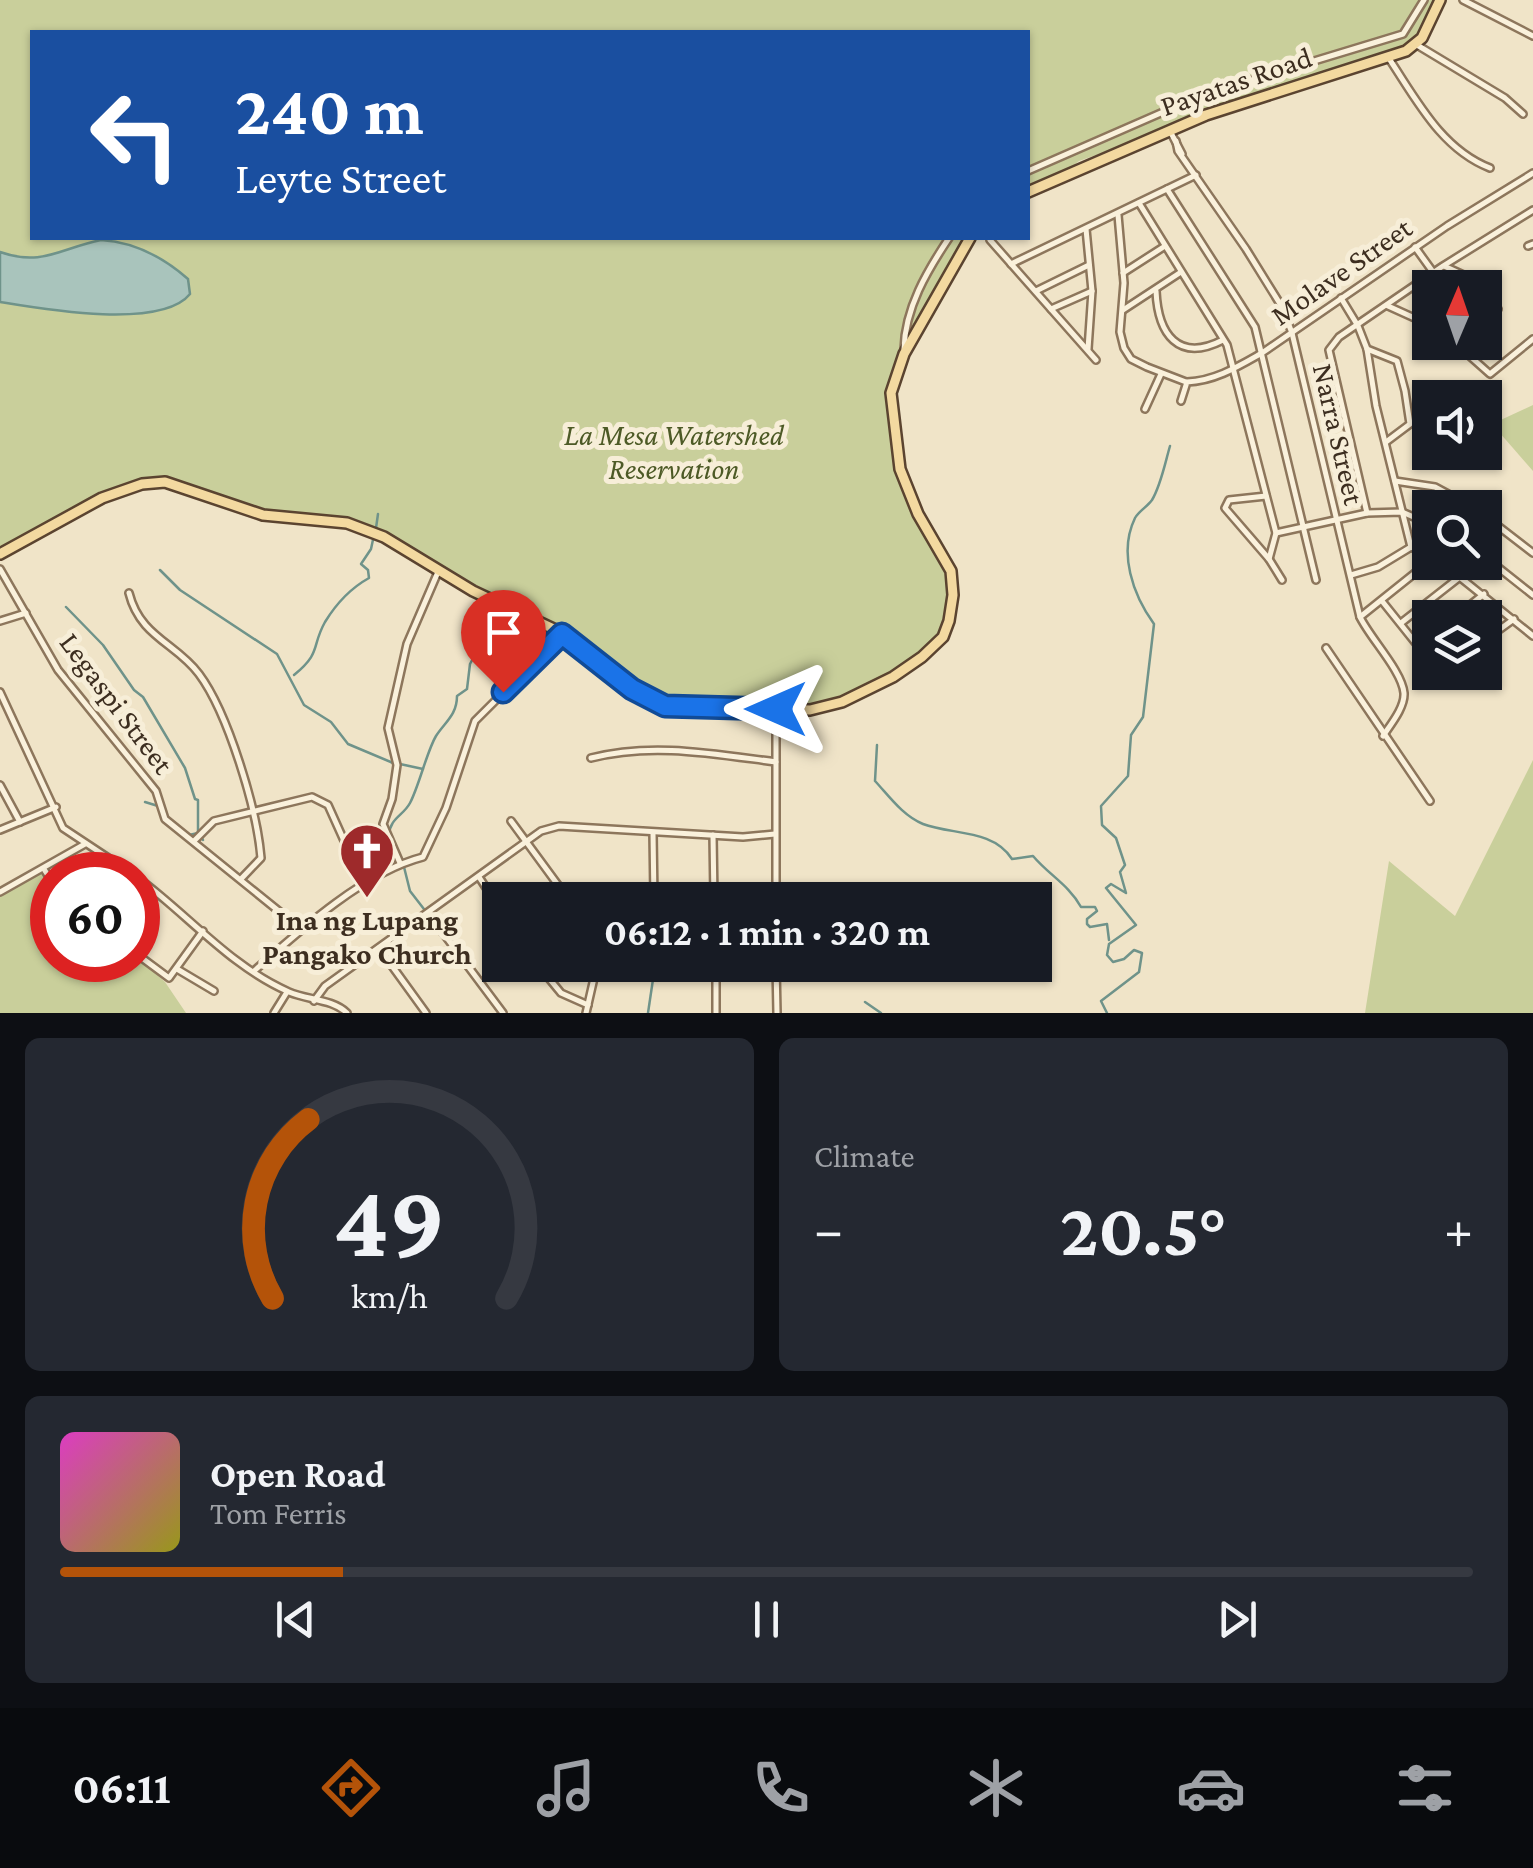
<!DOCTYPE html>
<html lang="en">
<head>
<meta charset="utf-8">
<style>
  body { margin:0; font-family:"Crimson Pro",serif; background:#242831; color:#f1f3f6; height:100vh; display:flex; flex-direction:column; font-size:38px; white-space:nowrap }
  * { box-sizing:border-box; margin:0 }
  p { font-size:32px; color:#9ea1a6 }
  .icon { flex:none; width:55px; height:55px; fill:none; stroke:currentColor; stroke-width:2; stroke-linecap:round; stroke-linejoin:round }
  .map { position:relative; height:1013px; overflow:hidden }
  .drawer { display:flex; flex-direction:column; gap:25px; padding:25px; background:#0d0f14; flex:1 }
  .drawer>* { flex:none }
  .banner { position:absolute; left:30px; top:30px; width:1000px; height:210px; border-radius:0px; box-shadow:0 2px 8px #0004; background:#1a4fa0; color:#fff; overflow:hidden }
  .needle { width:65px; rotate:2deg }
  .buttons { position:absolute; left:1412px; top:270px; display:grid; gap:20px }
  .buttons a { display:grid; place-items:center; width:90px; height:90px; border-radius:0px; background:#171b24; box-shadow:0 2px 8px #0004; font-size:50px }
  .speed { position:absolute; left:30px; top:852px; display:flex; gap:20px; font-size:50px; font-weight:700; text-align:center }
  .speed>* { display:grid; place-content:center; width:130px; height:130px; border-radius:50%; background:#171b24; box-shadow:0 2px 8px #0004; line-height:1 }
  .speed .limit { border:15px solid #d22; background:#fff; color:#111 }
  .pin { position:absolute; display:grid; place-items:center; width:85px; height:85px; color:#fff; margin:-102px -42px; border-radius:50% 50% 50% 0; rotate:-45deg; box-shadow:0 0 10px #0007 }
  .pin .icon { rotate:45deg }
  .me { position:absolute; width:110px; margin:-55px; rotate:270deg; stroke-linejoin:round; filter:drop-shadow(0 0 8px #0008) }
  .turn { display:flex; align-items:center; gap:35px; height:210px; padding:0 40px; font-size:45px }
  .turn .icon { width:130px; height:130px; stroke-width:2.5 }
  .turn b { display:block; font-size:70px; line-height:85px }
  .big { font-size:75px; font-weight:700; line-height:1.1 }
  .drawer .widget { flex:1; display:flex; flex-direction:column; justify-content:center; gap:15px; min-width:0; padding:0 35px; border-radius:15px; background:#242831 }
  .drawer .dial { align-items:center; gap:0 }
  .dial svg { height:260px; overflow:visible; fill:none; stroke:#363941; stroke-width:7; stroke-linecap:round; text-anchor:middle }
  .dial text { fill:#f1f3f6; stroke:none }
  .song { display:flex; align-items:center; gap:30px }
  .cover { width:120px; height:120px; border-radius:15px; background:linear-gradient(135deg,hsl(310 70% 55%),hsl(60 70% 35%)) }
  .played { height:10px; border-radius:5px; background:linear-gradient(90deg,#b45309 20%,#363941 20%) }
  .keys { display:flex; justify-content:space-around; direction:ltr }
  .heat { display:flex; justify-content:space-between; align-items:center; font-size:55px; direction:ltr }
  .drawer .tiles { flex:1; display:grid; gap:25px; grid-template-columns:1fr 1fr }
  .widget:last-child { grid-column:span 2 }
  .trip { position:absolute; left:482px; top:882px; width:570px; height:100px; border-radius:0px; background:#171b24; box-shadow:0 2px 8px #0004; font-weight:700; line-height:100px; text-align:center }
  .tab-bar { display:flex; height:160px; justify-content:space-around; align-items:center; background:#090b0e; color:#9ea1a6 }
  .tab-bar .icon { width:70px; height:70px }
  .tab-bar .current { color:#b45309 }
  .tab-bar b { font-size:45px; color:#f1f3f6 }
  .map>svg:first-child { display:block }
</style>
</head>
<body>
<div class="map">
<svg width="1533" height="1013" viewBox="0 0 1533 1013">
  <rect width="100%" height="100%" fill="#f0e4c8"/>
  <g fill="#c9cf9b">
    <path d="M0 0H1440L1419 42 1079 161 1059 177 1028 192V32H32V238H970L892 376 889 428 897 465 945 561 950 587 946 622 933 646 893 674 828 705 782 709H679L647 698 558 631 355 525 283 518 165 482 127 488 0 554Z"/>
    <path d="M1533 405V471L1492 424Z"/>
    <path d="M1533 760V1013H1365L1389 861 1455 916Z"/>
    <path d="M43 873 52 885V960L138 958 165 982 186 1013H0V894Z"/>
  </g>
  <path fill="#a9c4bc" stroke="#6f938a" stroke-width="2.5" d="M101 240C135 242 163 257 188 279L190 294C161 330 42 309 0 302V252C42 267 61 248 101 240Z"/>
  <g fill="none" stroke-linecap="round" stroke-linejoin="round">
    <g stroke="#6f938a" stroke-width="2.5">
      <path d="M376 528 378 514"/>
      <path d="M160 570 180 590 277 654 304 705 331 722 348 744 393 763"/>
      <path d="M66 607 103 645 134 690 143 697 185 768 195 799 198 800V833L189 835 165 816"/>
      <path d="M294 675C322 652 311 647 325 622 336 604 351 588 369 578L368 570 361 564 371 549 374 535"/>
      <path d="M877 745 875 781C889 796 903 816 923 824 952 835 993 829 1012 859L1033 856C1049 875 1069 885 1081 907H1095L1097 911 1087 919V924L1090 927 1107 924 1109 940"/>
      <path d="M400 764 423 769"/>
      <path d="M145 802 158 806"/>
      <path d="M389 835C390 818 403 816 410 803 419 786 427 751 436 736 445 722 457 715 457 696L467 689 470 664 477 651 507 611"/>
      <path d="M202 838 203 840"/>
      <path d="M404 867 410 891 427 913"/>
      <path d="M865 1002 881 1013"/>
      <path d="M648 1013 655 966"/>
      <path d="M1107 1013 1101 1001 1139 972 1142 953 1134 950 1124 959 1113 962 1107 955 1109 944 1136 925 1106 888 1111 884 1126 893 1120 872 1125 865 1116 838 1102 825 1101 806 1128 776 1131 735 1143 717 1154 624C1133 595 1118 553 1135 518 1139 511 1147 507 1152 500 1161 485 1165 463 1170 446"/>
    </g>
    <g stroke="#8d765c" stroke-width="10">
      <g id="minor">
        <path d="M1463 0 1533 36"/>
        <path d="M1417 45 1505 98 1523 114"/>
        <path d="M1388 57C1416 99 1441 149 1490 168"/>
        <path d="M1170 131 1182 154"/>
        <path d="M1176 141 1178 151 1246 249 1282 307 1292 333 1360 617C1370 638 1402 671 1404 693 1405 707 1391 724 1383 736"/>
        <path d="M1028 171 1202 95 1403 34 1424 0"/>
        <path d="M1167 189 1255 327 1316 580"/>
        <path d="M1139 203 1227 345 1276 533 1269 559"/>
        <path d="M1118 215 1124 283 1120 332 1124 348 1131 359 1147 367 1186 382"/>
        <path d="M1086 229 1092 291 1088 349"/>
        <path d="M990 240 1096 360"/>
        <path d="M1528 246 1533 244"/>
        <path d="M1415 247 1433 272"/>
        <path d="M1011 264 1196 175"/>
        <path d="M1444 266 1479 282 1473 288"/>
        <path d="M1123 273 1165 246"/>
        <path d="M1036 291 1089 265"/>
        <path d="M1156 291C1158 334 1178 363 1223 340"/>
        <path d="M1341 298 1358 326 1367 349 1376 406 1411 547 1430 556"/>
        <path d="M1388 306 1430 325"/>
        <path d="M1051 309 1092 291"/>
        <path d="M1123 310 1181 272"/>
        <path d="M1485 317 1498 309"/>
        <path d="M1454 342 1490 374 1533 339"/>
        <path d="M904 349C905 308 927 271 949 238"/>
        <path d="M1367 349 1397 361 1405 391 1410 424 1386 442"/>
        <path d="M1181 401 1187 382C1215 381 1239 366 1262 353L1447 226 1533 173"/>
        <path d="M1145 409 1161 374"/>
        <path d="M1395 481 1435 487 1474 508"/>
        <path d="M1266 496 1229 500 1225 508 1269 559 1282 580"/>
        <path d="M1367 513 1329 350 1339 337 1443 266 1533 210"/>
        <path d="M1485 516 1533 553"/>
        <path d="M1276 533 1367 513 1402 512 1430 524"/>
        <path d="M1485 557 1533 595"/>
        <path d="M1441 562 1533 636"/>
        <path d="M0 569 58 670 156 791 165 819 301 929"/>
        <path d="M1351 575 1378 567 1411 547"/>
        <path d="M129 593C140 637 176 643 199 674 228 713 257 809 261 858L241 879"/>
        <path d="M1382 601 1418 646 1430 672"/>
        <path d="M1360 617 1430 561"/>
        <path d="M1454 618 1484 594"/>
        <path d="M0 621 26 613"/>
        <path d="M1401 623 1461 576"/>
        <path d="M1485 640 1514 619"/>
        <path d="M1418 646 1430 636"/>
        <path d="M1326 648 1430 801"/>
        <path d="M1430 672 1432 680 1442 672"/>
        <path d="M0 692 63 828 134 875"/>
        <path d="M591 758C652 742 714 754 776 762"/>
        <path d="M0 785 20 822"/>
        <path d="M511 821 569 900"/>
        <path d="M0 830 56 807"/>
        <path d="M653 833 654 900"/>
        <path d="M713 835 714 900"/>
        <path d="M194 841 214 821 312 797 328 805 364 885"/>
        <path d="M400 863 383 824 392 799 397 765 388 728 407 644 438 572"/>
        <path d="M44 869 52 882"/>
        <path d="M479 877 500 909"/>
        <path d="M138 878C187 914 231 967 289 992 307 1000 333 999 347 1013"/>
        <path d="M0 892 85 844"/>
        <path d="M776 900V709"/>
        <path d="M429 914 503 1013"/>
        <path d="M379 948 426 1013"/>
        <path d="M138 955 169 978 203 931"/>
        <path d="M538 965 561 993 588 1005"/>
        <path d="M716 965V1013"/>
        <path d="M776 965 777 1013"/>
        <path d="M177 969 214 991"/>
        <path d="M254 971C299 931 364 872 423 857L446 808 475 721 562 634"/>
        <path d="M314 1001 325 986 541 831 559 826 743 837 775 834"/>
        <path d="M274 1013 287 992"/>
        <path d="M586 1013 597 965"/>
      </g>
    </g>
    <g stroke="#5b4430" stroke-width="14">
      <g id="primary">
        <path d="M1028 192 1206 115 1406 51 1422 38 1440 0"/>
        <path d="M0 554 102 498 142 484 165 482 263 515 347 523 384 537 473 591 558 631 632 689 665 706 810 710 842 702 893 677 922 657 943 637 949 621 953 595 951 571 918 514 900 469 891 393 904 354 970 238"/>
      </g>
    </g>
    <use href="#minor" stroke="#faf1dc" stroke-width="5"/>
    <use href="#primary" stroke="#f3d9a0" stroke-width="9"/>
  </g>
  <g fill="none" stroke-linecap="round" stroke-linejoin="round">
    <g stroke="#114b97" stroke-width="25">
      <path id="route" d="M503 692 562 634 632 689 665 706 776 709"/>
    </g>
    <use href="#route" stroke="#1a73e8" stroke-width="18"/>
  </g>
  <defs>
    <g id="church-pin" transform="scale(2.875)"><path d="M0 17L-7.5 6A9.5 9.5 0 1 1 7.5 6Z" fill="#9e2a2b" stroke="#f7eed8"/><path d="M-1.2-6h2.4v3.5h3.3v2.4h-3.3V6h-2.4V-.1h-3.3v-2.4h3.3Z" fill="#fff"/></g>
  </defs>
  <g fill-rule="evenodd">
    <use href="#church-pin" x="367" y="851"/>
  </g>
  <g text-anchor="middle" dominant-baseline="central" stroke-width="10" stroke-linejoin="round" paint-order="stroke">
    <g font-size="30" fill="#3d2e20" stroke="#f7eed8">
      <text transform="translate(1236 81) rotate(-19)">Payatas Road</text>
      <text transform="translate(1341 271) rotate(-35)">Molave Street</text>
      <text transform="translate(1339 434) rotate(77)">Narra Street</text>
      <text transform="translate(117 703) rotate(53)">Legaspi Street</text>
    </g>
    <g font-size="30" font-style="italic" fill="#4d5a26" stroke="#f7eed8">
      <text x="674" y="434">La Mesa Watershed<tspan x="674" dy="34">Reservation</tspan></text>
    </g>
    <g font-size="30" font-weight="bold" fill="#3d2e20" stroke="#f7eed8">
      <text x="367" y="919">Ina ng Lupang<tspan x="367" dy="34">Pangako Church</tspan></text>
    </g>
  </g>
</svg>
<div class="buttons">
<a><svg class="needle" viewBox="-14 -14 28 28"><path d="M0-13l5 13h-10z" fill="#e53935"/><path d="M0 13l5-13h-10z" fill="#9ea1a6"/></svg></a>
<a><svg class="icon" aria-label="sound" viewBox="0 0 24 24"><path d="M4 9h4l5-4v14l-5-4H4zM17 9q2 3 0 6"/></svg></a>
<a><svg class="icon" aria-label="search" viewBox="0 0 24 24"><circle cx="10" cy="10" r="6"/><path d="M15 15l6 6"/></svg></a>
<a><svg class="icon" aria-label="layers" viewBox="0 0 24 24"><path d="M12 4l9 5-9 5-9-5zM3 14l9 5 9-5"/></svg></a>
</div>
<div class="speed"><div class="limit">60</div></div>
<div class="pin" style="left:503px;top:692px;background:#d93025"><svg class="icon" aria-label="arrive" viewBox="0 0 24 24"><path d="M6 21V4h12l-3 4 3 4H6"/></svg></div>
<svg class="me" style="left:776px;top:709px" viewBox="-20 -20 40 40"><path d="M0-17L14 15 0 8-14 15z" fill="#1a73e8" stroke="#fff" stroke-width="4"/></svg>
<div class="trip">06:12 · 1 min · 320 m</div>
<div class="banner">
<div class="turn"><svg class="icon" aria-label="left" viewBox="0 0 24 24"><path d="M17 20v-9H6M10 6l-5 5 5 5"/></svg><div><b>240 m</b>Leyte Street</div></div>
</div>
</div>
<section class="drawer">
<div class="tiles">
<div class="widget dial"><svg viewBox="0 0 100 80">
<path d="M14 69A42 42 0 1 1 86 69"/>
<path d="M14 69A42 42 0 0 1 25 14" stroke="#b45309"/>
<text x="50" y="56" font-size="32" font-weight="700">49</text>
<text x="50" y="72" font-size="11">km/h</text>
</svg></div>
<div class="widget"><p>Climate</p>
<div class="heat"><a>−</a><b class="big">20.5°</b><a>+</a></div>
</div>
<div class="widget">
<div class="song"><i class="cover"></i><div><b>Open Road</b><p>Tom Ferris</p></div></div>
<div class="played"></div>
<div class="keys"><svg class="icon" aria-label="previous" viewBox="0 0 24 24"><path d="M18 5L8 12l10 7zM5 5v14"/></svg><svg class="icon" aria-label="pause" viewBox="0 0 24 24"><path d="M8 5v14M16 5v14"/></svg><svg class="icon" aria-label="next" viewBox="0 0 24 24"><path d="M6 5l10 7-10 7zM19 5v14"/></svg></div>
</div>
</div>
</section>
<nav class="tab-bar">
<b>06:11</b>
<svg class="icon current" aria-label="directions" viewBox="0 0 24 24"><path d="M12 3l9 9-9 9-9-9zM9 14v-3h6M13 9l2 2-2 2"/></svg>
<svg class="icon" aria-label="music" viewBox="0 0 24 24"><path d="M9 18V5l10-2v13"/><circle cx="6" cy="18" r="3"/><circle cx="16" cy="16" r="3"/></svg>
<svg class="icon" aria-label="phone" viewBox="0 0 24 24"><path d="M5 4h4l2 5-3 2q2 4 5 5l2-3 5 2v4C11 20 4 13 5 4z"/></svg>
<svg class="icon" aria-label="climate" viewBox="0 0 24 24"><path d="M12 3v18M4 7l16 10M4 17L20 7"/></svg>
<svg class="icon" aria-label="car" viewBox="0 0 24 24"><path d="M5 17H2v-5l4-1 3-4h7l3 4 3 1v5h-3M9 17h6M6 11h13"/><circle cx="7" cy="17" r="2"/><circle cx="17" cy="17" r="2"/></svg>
<svg class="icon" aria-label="filters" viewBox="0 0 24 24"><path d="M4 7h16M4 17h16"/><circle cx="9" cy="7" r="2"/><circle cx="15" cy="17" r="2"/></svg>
</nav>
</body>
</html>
